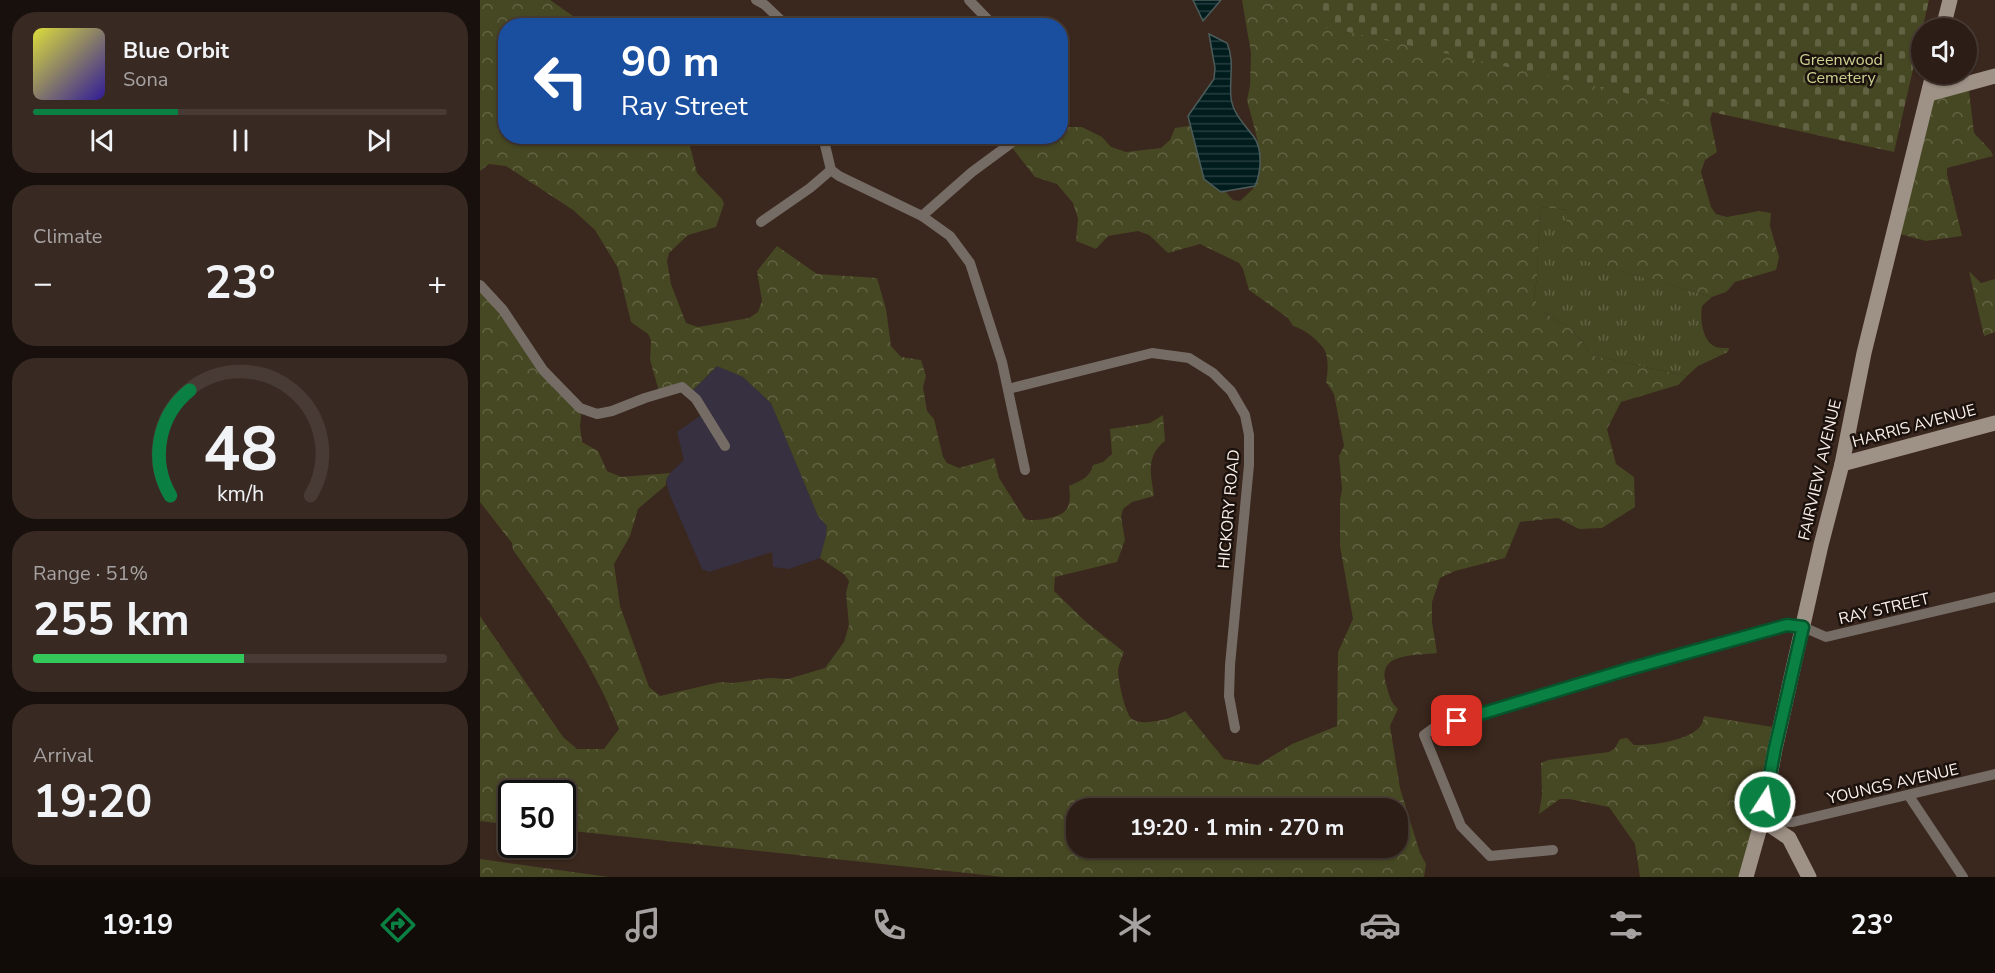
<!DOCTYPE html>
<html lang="en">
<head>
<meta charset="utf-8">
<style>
  body { margin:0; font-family:"Nunito Sans",sans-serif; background:#382a23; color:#f1f3f6; height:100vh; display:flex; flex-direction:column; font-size:22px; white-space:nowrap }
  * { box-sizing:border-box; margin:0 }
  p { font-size:20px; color:#a6a2a1 }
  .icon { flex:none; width:33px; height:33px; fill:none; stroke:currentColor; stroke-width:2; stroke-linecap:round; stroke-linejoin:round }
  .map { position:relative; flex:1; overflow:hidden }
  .sheet { display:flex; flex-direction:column; gap:12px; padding:12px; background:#18100c; width:480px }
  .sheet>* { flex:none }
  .top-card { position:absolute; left:18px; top:18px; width:570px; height:126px; border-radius:24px; box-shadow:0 2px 4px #0004,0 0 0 2px #483b35; background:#1a4fa0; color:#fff; overflow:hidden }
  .tools { position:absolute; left:1431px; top:18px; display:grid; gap:12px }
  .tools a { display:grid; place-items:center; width:66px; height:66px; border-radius:50%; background:#2c1d16; box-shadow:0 2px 4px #0004,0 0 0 2px #483b35; font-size:30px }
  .speed { position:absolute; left:18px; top:780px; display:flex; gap:12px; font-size:30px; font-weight:700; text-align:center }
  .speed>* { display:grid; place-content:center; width:78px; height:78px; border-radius:50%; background:#2c1d16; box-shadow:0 2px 4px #0004,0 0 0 2px #483b35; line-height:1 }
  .speed .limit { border:3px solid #111; border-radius:9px; background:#fff; color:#111 }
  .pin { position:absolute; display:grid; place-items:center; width:51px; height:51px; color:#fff; margin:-26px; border-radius:12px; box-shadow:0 3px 9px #0006 }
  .me { position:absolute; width:66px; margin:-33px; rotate:11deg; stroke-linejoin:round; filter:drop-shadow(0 0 4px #0008) }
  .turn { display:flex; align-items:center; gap:21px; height:126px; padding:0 24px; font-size:27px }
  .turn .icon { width:78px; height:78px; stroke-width:2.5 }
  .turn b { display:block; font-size:42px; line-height:51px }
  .big { font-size:45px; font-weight:700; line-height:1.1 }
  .sheet .tile { flex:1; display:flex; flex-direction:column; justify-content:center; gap:9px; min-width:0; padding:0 21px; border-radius:24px; background:#382a23 }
  .sheet .dial { align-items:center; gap:0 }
  .dial svg { height:156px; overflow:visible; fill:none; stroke:#483b35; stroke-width:7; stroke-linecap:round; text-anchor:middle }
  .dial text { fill:#f1f3f6; stroke:none }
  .song { display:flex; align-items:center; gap:18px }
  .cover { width:72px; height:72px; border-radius:9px; background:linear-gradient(135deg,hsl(60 70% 55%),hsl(250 70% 35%)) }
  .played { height:6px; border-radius:3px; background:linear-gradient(90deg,#0b8043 35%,#483b35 35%) }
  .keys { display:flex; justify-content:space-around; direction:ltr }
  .heat { display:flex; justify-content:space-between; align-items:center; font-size:33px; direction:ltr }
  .charge { height:9px; border-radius:4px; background:linear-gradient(90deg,#34c759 51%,#483b35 0) }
  .trip { position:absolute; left:586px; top:798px; width:342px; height:60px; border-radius:24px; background:#2c1d16; box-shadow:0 2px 4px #0004,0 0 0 2px #483b35; font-weight:700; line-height:60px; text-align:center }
  .tabs { display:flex; height:96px; justify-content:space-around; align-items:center; background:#120c09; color:#a6a2a1 }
  .tabs .icon { width:42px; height:42px }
  .tabs .current { color:#0b8043 }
  .tabs b { font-size:27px; color:#f1f3f6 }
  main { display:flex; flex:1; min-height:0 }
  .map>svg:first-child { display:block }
</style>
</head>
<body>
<main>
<section class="sheet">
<div class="tile">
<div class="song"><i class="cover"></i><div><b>Blue Orbit</b><p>Sona</p></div></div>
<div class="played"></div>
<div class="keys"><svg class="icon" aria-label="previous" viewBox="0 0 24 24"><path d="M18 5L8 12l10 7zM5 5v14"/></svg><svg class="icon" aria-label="pause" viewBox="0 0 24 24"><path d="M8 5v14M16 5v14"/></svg><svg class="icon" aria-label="next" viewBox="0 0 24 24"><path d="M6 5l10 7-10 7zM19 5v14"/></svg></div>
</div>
<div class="tile"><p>Climate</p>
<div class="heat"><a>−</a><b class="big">23°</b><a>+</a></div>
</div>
<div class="tile dial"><svg viewBox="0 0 100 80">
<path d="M14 69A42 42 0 1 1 86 69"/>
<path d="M14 69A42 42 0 0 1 24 15" stroke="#0b8043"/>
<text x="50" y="56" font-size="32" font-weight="700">48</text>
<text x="50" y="72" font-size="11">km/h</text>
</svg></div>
<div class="tile"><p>Range · 51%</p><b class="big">255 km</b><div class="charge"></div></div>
<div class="tile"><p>Arrival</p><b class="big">19:20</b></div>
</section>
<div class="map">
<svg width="1515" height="877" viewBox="0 0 1515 877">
  <defs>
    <pattern id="grass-tufts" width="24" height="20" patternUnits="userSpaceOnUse" patternTransform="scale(1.5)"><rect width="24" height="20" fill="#464823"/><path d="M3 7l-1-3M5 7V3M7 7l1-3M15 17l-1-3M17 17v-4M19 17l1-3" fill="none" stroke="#626343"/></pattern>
    <pattern id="forest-crowns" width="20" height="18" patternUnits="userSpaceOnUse" patternTransform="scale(1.5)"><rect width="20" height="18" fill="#464823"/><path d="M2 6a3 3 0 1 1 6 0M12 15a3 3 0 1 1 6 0" fill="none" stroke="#626343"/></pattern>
    <pattern id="cemetery-stones" width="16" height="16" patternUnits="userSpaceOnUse" patternTransform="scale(1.5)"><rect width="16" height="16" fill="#464823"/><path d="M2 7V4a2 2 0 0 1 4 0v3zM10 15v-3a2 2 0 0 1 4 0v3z" fill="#626343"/></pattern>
    <pattern id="water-rules" width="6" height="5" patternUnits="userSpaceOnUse" patternTransform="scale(1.5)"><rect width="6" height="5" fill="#001c1d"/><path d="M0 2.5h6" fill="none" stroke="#263d3e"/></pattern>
  </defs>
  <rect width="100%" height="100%" fill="#3a271d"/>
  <path fill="#373040" d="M237 366 263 377 291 403 338 516 347 526 346 536 340 558 309 569 293 567 292 552 229 572 222 569 189 493 186 480 190 473 204 460 197 432 224 413 212 391Z"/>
  <path fill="url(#grass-tufts)" d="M1060 207 1088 210 1083 254 1232 297 1222 306C1220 317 1222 340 1234 346 1237 348 1244 348 1249 348L1248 352 1218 366 1207 376 1114 356 1091 329 1065 313 1054 300 1057 276Z"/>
  <g fill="url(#forest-crowns)" fill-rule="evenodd">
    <path d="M0 0H70L93 16 107 21 111 25 26 26V136L223 137 227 146H210L217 173 242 199 244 204 236 227 208 235 189 253 187 261 191 284 206 323 218 327 269 318 278 312 282 301 277 271 297 246 337 274 397 278 406 309 411 346 421 357 441 360 446 376 443 387 447 411 454 419 463 457 467 463 479 468 514 458 519 478 545 519C552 521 557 520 564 519 587 515 592 509 589 486 600 481 610 478 613 465L623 462 632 454 630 429 670 423 683 415 685 441C665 457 671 474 674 496L652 502 643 509 641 517 645 540 637 562 575 577 574 591 606 622 644 652C642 657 639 664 638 670 638 679 645 714 652 719 664 727 694 718 705 711L744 759 778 765 812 744 857 726 858 652 873 619 860 546V500L862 489 859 456 864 446 854 394 846 382C848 373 849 357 844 349 838 340 823 328 813 326L808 318 769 290 763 269 759 263 720 244 688 253 669 235 658 231 628 236 616 249 596 241 598 219 593 203 577 184 555 177 530 145 535 137 580 136 581 123 587 127H602L622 137 631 147 646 152 681 148 690 140 695 128 716 125 726 170 753 200 760 201 773 189 780 161 778 142 767 100 770 86 771 53 762 0H851L1235 105 1230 119 1237 152 1225 160 1221 172 1231 207 1236 214 1247 217 1279 211 1291 213 1290 226 1299 257 1296 270 1255 282 1246 292 1232 297 1082 254 1088 210 1060 207 1057 276 1054 299 1065 313 1091 329 1114 356 1207 376 1198 385 1141 402 1127 429 1136 464 1154 477 1155 507 1122 528 1099 529 1078 518 1040 522 1025 558 975 571 960 578 952 602V622L957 653C936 656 896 652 906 684 909 694 910 702 918 709L910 726 920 788 940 853 946 864 944 877H524L83 830 82 794H32L31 825 0 821V616L83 737 97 749H124L139 729C114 665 73 606 33 550L32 543 0 502V283L62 368 102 407 100 426 102 442 118 451 127 471 141 477 190 473 186 480V485L158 509 150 536 134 564 140 606 169 687 180 696 240 682 253 683 290 678 308 679 345 668 364 642 369 625 366 593 369 581 365 575 340 558 346 536 347 526 338 516 291 403 263 377 237 366 212 391H179L170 360 171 340 168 334 151 322 138 268 115 230 93 210 26 166 9 164 0 171ZM597 808H918V848H597Z"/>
    <path d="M1488 82 1494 133 1511 151 1513 156 1467 168V174L1482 236 1446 241 1416 233 1448 97Z"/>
    <path d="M1489 271 1501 283 1515 279V332L1504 336Z"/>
    <path d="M1224 716 1299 728 1266 877H1160L1155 844 1129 807 1089 799H1080L1059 814 1062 795 1061 763 1068 760 1129 752 1135 748 1140 739 1147 738 1154 745C1170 746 1213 740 1221 725 1223 723 1223 719 1224 716Z"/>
    <path d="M0 859 129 877H0Z"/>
  </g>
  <path fill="url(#cemetery-stones)" d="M838 0H1449L1414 152 841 26Z"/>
  <g fill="url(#water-rules)" stroke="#4c5c5a" stroke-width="1.5">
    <path d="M713 0H741L723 21Z"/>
    <path d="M729 34 747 43C755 61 749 79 751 98 753 114 765 125 774 137 783 150 781 173 775 186L741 192 724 179 708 116 734 79 735 68Z"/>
  </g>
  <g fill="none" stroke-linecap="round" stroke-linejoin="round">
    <g stroke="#756c65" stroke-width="10">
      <path d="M276 0 285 5 307 26"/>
      <path d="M489 0 514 26"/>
      <path d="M346 136 345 145 351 170"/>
      <path d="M351 170 359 176 442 216 470 236 490 263 522 362 545 470"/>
      <path d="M442 216 492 172 530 144 536 136"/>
      <path d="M281 222 330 188 351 170"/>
      <path d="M0 285 23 310 63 370 100 408 117 414 132 411 165 398 202 387 216 399 245 446"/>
      <path d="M528 389 672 353 709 358 733 373 751 391 765 415 769 435V465L750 665 749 696 755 728"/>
      <path d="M1429 796 1483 877"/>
      <path d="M1284 821 1313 822 1515 774"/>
      <path d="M1073 850 1010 856 981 826 944 735 955 727 1042 703 1148 669 1307 625 1323 627 1346 637 1515 597"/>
    </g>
    <g stroke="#9e9185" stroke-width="15">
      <path d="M1463 28 1470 0"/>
      <path d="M1449 94 1515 76"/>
      <path d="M1362 464 1515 423"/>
      <path d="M1282 820 1309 838 1329 877"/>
      <path d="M1266 877 1282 820 1295 749 1341 545 1362 464 1384 353 1453 74"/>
    </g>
  </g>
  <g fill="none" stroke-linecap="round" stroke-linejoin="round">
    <g stroke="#07532c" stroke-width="15">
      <path id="route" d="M977 721 1149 669 1307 625 1323 627 1295 748 1285 802"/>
    </g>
    <use href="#route" stroke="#0b8043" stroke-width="10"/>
  </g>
  <g text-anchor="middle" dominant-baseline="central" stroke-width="5" stroke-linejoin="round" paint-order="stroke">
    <g font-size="16" fill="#cdd390" stroke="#1b120e">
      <text x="1361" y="60">Greenwood<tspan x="1361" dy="18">Cemetery</tspan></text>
    </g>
    <g font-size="16" fill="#fdf0e9" stroke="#1b120e">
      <text transform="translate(1434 426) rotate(-15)">HARRIS AVENUE</text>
      <text transform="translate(1340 470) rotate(-77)">FAIRVIEW AVENUE</text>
      <text transform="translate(749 509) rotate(-85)">HICKORY ROAD</text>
      <text transform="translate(1404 609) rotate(-13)">RAY STREET</text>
      <text transform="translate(1413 784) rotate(-13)">YOUNGS AVENUE</text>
    </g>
  </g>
</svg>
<div class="tools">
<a><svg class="icon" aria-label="sound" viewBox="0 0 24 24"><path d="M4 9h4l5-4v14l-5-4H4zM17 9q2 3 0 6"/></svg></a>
</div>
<div class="speed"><div class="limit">50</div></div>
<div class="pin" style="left:977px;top:721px;background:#d93025"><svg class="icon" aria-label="arrive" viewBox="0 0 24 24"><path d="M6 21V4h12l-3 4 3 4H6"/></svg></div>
<svg class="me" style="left:1285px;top:802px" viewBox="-20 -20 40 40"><circle r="17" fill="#0b8043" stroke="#fff" stroke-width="3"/><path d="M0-11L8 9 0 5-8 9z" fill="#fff"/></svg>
<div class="trip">19:20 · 1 min · 270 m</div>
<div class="top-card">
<div class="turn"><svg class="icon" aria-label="left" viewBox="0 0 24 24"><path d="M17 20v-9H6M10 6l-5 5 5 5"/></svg><div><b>90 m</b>Ray Street</div></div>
</div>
</div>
</main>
<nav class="tabs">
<b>19:19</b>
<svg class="icon current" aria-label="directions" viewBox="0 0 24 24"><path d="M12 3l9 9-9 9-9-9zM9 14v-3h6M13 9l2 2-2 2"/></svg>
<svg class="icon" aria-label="music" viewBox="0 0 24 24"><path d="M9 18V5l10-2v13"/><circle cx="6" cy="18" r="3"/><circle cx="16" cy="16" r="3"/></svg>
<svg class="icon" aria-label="phone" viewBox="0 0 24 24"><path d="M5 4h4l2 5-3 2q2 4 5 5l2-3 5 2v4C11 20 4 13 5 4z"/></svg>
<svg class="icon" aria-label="climate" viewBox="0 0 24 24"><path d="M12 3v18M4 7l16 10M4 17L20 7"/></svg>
<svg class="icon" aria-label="car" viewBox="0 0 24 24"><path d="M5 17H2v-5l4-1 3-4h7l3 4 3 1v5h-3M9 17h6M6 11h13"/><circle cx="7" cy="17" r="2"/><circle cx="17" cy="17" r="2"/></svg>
<svg class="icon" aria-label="filters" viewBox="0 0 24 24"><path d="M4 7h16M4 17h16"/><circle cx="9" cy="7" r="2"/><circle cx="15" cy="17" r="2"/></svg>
<b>23°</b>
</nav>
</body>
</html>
